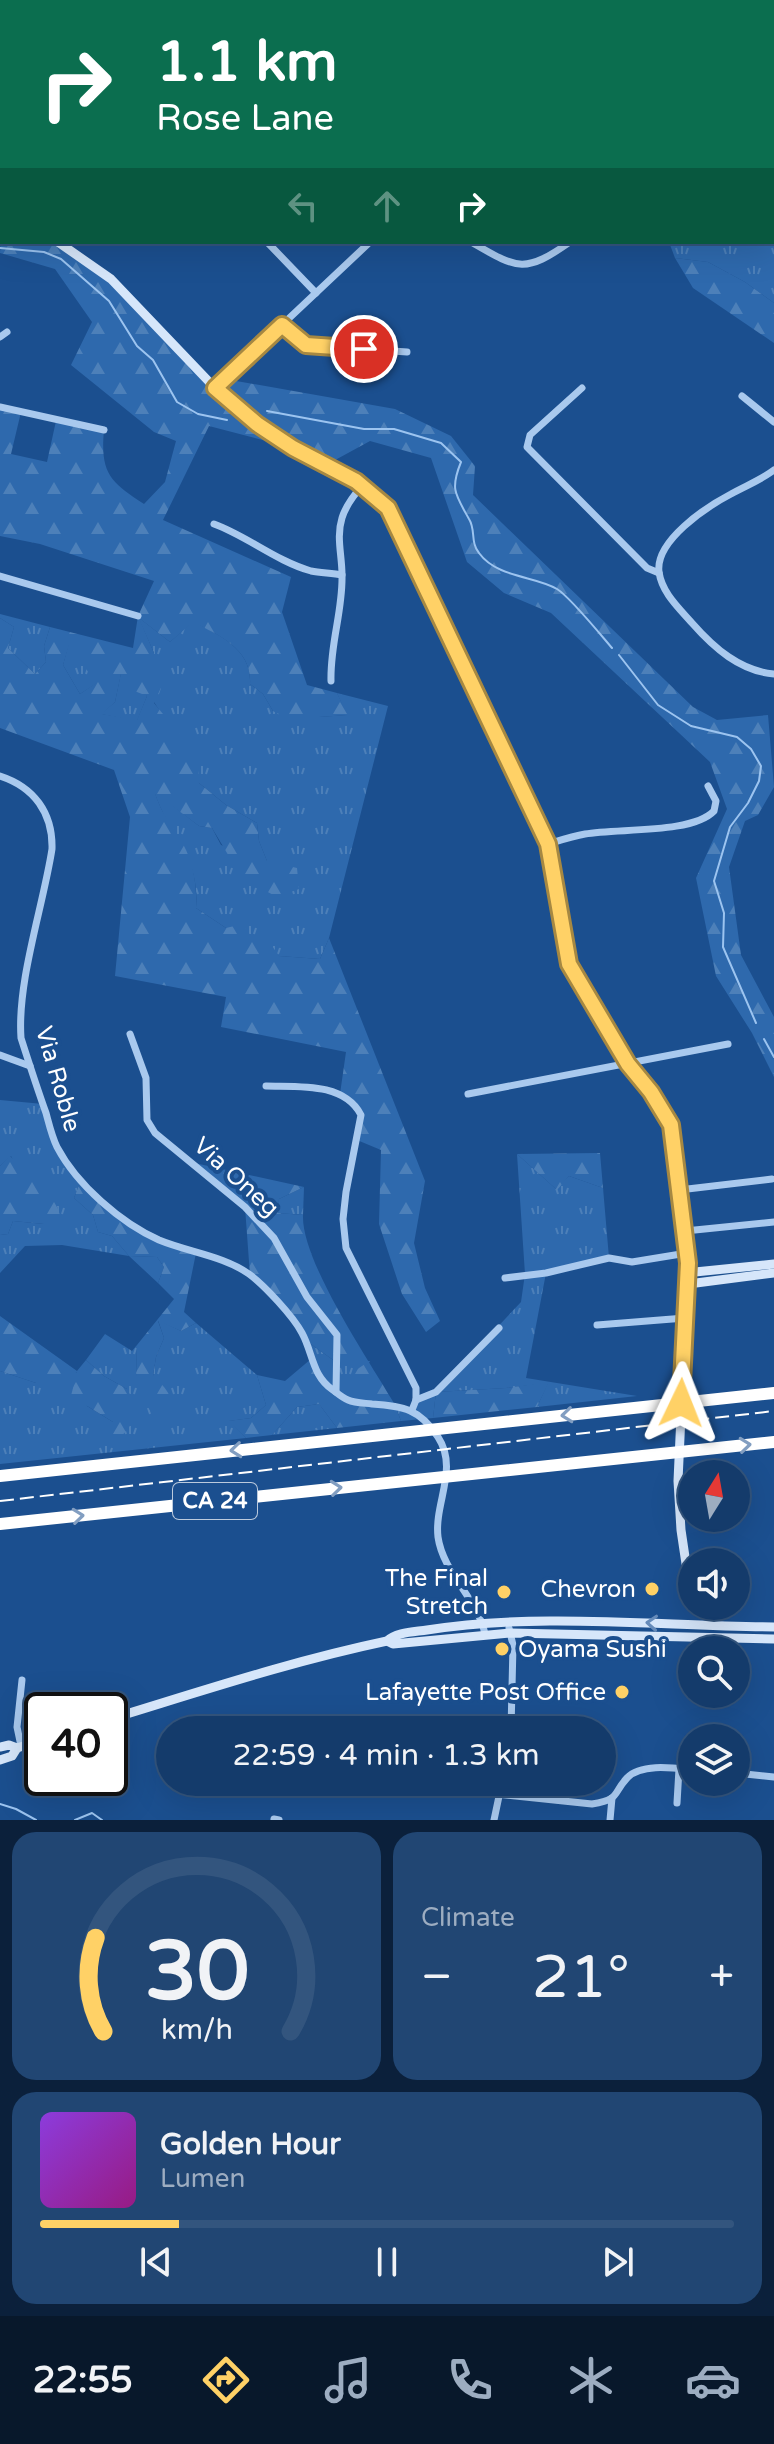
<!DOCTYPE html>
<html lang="en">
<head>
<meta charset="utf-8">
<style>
  body { margin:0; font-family:"Varela Round",sans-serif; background:#214673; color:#f1f3f6; height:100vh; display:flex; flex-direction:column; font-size:30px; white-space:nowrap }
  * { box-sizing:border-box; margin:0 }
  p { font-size:26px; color:#9dadc1 }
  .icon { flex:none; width:44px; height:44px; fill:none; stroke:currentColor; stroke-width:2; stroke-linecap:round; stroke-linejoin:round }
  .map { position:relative; height:1820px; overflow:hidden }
  .side { display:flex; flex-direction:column; gap:12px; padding:12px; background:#0b203b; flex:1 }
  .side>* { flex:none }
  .hud { position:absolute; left:0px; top:0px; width:774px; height:244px; box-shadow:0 8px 32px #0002,0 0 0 2px #33557e; background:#0b6e4f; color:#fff; overflow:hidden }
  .needle { width:52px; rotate:11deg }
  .fabs { position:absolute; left:678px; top:1460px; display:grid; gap:16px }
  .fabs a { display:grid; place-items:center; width:72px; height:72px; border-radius:50%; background:#143b6b; box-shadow:0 8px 32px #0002,0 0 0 2px #33557e; font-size:40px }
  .speed { position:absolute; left:24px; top:1692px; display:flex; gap:16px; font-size:40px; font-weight:700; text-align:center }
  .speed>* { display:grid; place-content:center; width:104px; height:104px; border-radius:50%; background:#143b6b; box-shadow:0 8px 32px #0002,0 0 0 2px #33557e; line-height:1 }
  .speed .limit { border:4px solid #111; border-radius:12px; background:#fff; color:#111 }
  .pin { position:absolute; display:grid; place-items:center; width:68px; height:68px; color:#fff; margin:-34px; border:4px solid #fff; border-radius:50%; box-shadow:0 2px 8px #0007 }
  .me { position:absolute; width:88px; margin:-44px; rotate:2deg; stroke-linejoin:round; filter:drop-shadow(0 0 6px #0008) }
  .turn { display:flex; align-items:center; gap:28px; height:168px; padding:0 24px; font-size:36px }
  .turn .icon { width:104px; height:104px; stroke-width:2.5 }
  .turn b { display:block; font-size:56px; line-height:68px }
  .lanes { display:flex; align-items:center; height:76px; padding:0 24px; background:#0003; justify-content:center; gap:40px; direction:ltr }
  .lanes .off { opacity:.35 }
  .big { font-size:60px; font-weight:600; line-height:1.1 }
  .side .widget { flex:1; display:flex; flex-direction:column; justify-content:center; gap:12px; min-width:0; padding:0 28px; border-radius:24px; background:#214673 }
  .side .dial { align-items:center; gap:0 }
  .dial svg { height:208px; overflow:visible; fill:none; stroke:#33557e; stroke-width:7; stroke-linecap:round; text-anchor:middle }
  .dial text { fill:#f1f3f6; stroke:none }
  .song { display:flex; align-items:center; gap:24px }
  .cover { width:96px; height:96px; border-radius:12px; background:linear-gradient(135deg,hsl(270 70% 55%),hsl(310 70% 35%)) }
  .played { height:8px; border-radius:4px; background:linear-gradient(90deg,#ffd166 20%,#33557e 20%) }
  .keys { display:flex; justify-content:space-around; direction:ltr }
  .heat { display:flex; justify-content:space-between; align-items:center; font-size:44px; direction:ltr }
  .side .tiles { flex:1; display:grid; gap:12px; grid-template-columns:1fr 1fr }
  .widget:last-child { grid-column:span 2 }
  .trip { position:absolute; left:156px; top:1716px; width:460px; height:80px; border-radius:40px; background:#143b6b; box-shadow:0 8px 32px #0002,0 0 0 2px #33557e; font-weight:600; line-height:80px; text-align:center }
  .tab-bar { display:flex; height:128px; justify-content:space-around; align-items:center; background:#08182b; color:#9dadc1 }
  .tab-bar .icon { width:56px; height:56px }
  .tab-bar .current { color:#ffd166 }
  .tab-bar b { font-size:36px; color:#f1f3f6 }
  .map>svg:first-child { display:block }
</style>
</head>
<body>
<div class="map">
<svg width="774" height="1820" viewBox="0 0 774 1820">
  <defs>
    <pattern id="grass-tufts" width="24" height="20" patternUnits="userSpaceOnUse" patternTransform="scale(2)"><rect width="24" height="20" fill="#2e69ad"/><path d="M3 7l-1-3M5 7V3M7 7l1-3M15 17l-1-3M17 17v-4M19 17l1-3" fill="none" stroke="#4d80b9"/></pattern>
    <pattern id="forest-firs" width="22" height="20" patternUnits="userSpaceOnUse" patternTransform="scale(2)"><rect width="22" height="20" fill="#2e69ad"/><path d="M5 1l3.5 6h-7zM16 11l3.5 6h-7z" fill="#4d80b9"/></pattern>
    <pattern id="park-crowns" width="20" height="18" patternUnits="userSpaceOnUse" patternTransform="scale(2)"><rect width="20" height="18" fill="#2e69ad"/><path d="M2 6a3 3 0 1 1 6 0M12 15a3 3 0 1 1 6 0" fill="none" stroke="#4d80b9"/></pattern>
  </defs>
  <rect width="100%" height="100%" fill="#1b4f8f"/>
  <g fill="url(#grass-tufts)">
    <path d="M279 0H676L281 2Z"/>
    <path d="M774 204V303L745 282 708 262 675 258 669 242H772Z"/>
    <path d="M0 614 50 627 44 646 46 662 35 674 8 648 14 627 0 618Z"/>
    <path d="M138 617 170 642 193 621C220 636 252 649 250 684L263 694 273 711 319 717 347 715 337 693 388 706 329 938 320 959 279 956 226 928 196 908C200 853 169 837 154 791L199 826 212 828 221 845 267 861 259 841 257 823 226 805 199 783 169 725 154 702V653Z"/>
    <path d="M69 643 97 683 80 694 63 665Z"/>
    <path d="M121 673 147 696 137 721 101 714 115 702Z"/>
    <path d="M0 1100 43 1104 57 1148 81 1180 74 1198 93 1215 98 1232 112 1236 129 1256 157 1257 164 1267 158 1283 129 1256 62 1245 25 1246 0 1273V1235L8 1234 13 1221 44 1224 11 1156 0 1166Z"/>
    <path d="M517 1154 556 1189 569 1176 603 1188 609 1258 546 1273 526 1378 637 1396 537 1407 548 1383 506 1388 436 1392 433 1418 401 1421 395 1405 413 1408 417 1399 436 1392 521 1302 525 1274Z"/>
    <path d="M304 1187 303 1215 278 1213 279 1199Z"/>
    <path d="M158 1320 181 1331 196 1323 257 1375 266 1405 251 1418 229 1421 246 1438 0 1464V1371L36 1383 78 1372 87 1406 113 1422V1446L127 1389 104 1376 86 1360 105 1334 132 1351 137 1345 136 1377 153 1376 156 1357 164 1338Z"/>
    <path d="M305 1340 336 1362 370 1361 348 1400 323 1383Z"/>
    <path d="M319 1404 337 1428 272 1435 297 1407Z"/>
  </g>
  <g fill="url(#forest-firs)" fill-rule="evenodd">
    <path d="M2 217V242H58L90 263 215 388 225 379 395 409 451 436 475 466 473 495 693 707 717 720 768 715 774 787 758 815 745 821 729 867 741 955 774 1017V1077L752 1033 716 976 696 878 727 809 710 762 551 613 504 593 467 562 431 458 370 441 326 465 293 448 209 426 163 520 291 577 282 612 307 685 337 693 348 715 319 717 303 726 273 711 263 694 250 684C252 649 220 636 193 622L170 642 139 618 154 653V677L164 681 154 703 198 757 199 783 226 805 257 823 259 841 267 861 297 868 299 889 277 897 242 878 212 828 199 826 155 793C163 818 173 824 183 844 194 864 197 886 196 908L226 928 243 924 254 941 270 943 279 956 320 959 329 938 425 1181 414 1243 425 1288 440 1321 426 1332 402 1294 379 1224 381 1150 357 1140 361 1115 340 1094 346 1052 221 1027 226 997 115 976 130 817 114 770 0 728V618L14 627 8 648 35 674 46 662 44 646 50 627 133 648 138 616 154 581 40 544 0 536V407L21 412 11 454 47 462 56 421 104 430C100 473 110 482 144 504L165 482 176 441 154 432 71 365 92 322 55 269 0 253ZM69 645 96 683 80 694 63 665ZM121 674 132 690 147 696 137 720 102 714 115 702Z"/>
    <path d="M675 258 708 262 745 282 774 303V343L693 288Z"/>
    <path d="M600 1153 603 1188 569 1176 557 1190 517 1154Z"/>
    <path d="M10 1156 55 1201 61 1218 44 1224 13 1221 8 1234 0 1235V1166Z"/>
    <path d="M190 1162 304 1187 279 1199 278 1213 303 1215C301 1261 370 1362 395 1405L401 1421 337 1428 319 1404 297 1407 272 1435 246 1438 228 1421 251 1418 266 1405 257 1375 285 1381 311 1359 323 1383 348 1399 353 1372 368 1362H336L305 1340 302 1332 250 1275 245 1207Z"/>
    <path d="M81 1180 138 1229 196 1253 184 1312 196 1323 181 1331 158 1321 164 1338 156 1357 153 1376C168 1389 176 1401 172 1421L156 1419 141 1397 136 1377 137 1345 174 1299 158 1283 164 1267 157 1257 129 1256 112 1236 98 1232 93 1215 74 1198Z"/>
    <path d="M0 1316 77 1371 86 1360 104 1376 127 1389 135 1404 133 1422 113 1447V1422L71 1396 77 1372 57 1386 36 1383 0 1371Z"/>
    <path d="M549 1382 537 1407 433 1418 436 1392 506 1388Z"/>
  </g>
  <path fill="url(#park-crowns)" d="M758 0H774V113L772 2H758Z"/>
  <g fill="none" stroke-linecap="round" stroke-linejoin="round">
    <g stroke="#9cc4f0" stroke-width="2">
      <path d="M0 248 44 252 61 259 109 301 137 346 153 360 177 402 198 414 227 420"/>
      <path d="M267 411 364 429H394L441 443 461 462C450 489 455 494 469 519 476 530 470 542 479 553 497 578 536 576 557 589 570 597 600 634 612 648"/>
      <path d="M619 655 658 705 691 726 737 737 751 749 761 766 759 781 748 803 730 827 714 881 724 913 723 947 756 1023"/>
      <path d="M764 1039 774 1057"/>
      <path d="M0 1804 16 1809 36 1820"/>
      <path d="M75 1820 92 1813 102 1820"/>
    </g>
    <g stroke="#a9c9ee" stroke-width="7">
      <path d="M162 0 165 2"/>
      <path d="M109 2 110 0"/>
      <path d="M0 139 2 136"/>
      <path d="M267 242 316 293"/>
      <path d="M471 242C518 269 524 274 570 242"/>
      <path d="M282 325 306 345 407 352"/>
      <path d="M0 337 7 332"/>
      <path d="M215 388 370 242"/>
      <path d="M582 388 530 435 527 447 647 568 659 573"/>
      <path d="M742 396 774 422"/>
      <path d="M0 407 104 430"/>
      <path d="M774 470C761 480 745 486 731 494 706 507 655 541 659 572 662 593 679 608 692 623 714 648 740 671 774 674"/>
      <path d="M214 524C247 536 276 561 311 571 321 573 332 573 342 575"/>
      <path d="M0 576 138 616"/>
      <path d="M331 681C330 643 343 611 342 575 342 555 336 537 342 518 346 505 353 496 362 486"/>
      <path d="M0 776C34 787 53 813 52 849 43 907 17 981 21 1038 29 1063 37 1088 46 1113 49 1124 52 1137 57 1147 77 1185 121 1223 159 1240 188 1252 224 1256 249 1274 264 1285 293 1316 302 1333 313 1353 312 1376 333 1390 337 1393 343 1398 348 1400 355 1403 364 1403 372 1404 403 1406 420 1409 438 1437 459 1469 434 1503 438 1537 443 1573 478 1599 485 1634"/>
      <path d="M548 844C561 840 573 836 585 834 618 828 692 834 714 811L716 801 708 786"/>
      <path d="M130 1034 146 1078 147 1120 155 1133 245 1207 274 1238 307 1297 337 1335 336 1392"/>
      <path d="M0 1055 30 1066"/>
      <path d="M266 1086C298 1087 344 1082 361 1115L346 1192 343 1219 346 1248 416 1388V1400L412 1410"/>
      <path d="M468 1094 728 1044"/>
      <path d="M679 1190 772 1179"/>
      <path d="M685 1231 774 1222"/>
      <path d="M505 1278 546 1273 609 1258 632 1262 687 1253"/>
      <path d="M597 1325 685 1318"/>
      <path d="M416 1400 436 1392 499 1328"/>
      <path d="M509 1628 513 1645 511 1730"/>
      <path d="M21 1746 17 1727 22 1680"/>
      <path d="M736 1773 774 1777"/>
      <path d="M440 1782V1788L592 1804C621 1799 612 1794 627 1778 641 1763 674 1768 692 1770"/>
      <path d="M677 1803 679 1769"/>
      <path d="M274 1819 279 1820"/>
      <path d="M494 1820 502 1782"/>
      <path d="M610 1820 612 1798"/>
    </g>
    <g stroke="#d6e6fa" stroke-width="9">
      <path d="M0 213 2 214"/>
      <path d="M58 242 111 279 215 388 257 424 293 448 356 481 388 508 548 844 569 964 628 1064 651 1092 671 1125 688 1263 678 1481 681 1530 692 1604"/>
      <path d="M687 1279 695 1272 774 1264"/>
      <path d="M687 1279 696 1283 774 1273"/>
      <path d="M387 1641 393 1644 511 1633 774 1639"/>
      <path d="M110 1719C202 1691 292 1661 387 1641 396 1632 414 1632 427 1630 542 1612 658 1626 774 1627"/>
      <path d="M0 1747 9 1745 17 1748 42 1740"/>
      <path d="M0 1760 12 1756 17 1748"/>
    </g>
    <g stroke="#fff" stroke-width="12">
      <path d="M0 1476 774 1393"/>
      <path d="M0 1524 774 1442"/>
    </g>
    <path stroke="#fff" stroke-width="2" stroke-dasharray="14 6" stroke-linecap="butt" d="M0 1501 774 1411"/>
  </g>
  <defs><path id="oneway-chevron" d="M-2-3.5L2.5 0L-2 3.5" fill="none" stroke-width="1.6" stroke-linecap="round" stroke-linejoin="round" transform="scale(2)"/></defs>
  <g stroke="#829ec1">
    <use href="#oneway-chevron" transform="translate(567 1415) rotate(174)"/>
    <use href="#oneway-chevron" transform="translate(745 1445) rotate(-6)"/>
    <use href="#oneway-chevron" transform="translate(236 1450) rotate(174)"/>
    <use href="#oneway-chevron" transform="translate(336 1488) rotate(-6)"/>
    <use href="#oneway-chevron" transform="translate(78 1516) rotate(-6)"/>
  </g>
  <use stroke="#668bba" href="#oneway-chevron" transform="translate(652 1623) rotate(-176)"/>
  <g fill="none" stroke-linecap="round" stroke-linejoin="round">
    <g stroke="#a68842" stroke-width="20">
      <path id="route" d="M364 349 306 345 282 325 215 388 257 424 293 448 356 481 388 508 548 844 569 964 628 1064 651 1092 671 1125 688 1263 681 1403"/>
    </g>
    <use href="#route" stroke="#ffd166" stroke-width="14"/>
  </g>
  <g fill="#ffd166" stroke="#1b4f8f" stroke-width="3">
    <circle cx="652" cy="1589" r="8"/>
    <circle cx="504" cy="1592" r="8"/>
    <circle cx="502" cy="1649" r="8"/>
    <circle cx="622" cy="1692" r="8"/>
  </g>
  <g text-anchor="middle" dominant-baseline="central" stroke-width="8" stroke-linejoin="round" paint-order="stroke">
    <rect fill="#1b4f8f" stroke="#bbcadd" stroke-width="2" x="173" y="1483" width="84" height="36" rx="6"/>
    <g font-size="22" font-weight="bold" fill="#fff">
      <text x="215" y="1501">CA 24</text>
    </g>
    <g font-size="24" fill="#fff" stroke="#1b4f8f">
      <text transform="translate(58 1079) rotate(74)">Via Roble</text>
      <text transform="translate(236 1177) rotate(42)">Via Oneg</text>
    </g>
    <g font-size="24" fill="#fff" stroke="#1b4f8f" text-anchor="end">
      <text x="488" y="1578">The Final<tspan x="488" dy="28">Stretch</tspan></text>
      <text x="636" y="1589">Chevron</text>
      <text x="518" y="1649" text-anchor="start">Oyama Sushi</text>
      <text x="606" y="1692">Lafayette Post Office</text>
    </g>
  </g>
</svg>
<div class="fabs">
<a><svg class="needle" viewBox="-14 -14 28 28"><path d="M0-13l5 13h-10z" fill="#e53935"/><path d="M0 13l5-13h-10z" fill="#9dadc1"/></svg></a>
<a><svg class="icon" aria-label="sound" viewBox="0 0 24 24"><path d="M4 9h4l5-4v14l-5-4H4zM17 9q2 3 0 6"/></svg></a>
<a><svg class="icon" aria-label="search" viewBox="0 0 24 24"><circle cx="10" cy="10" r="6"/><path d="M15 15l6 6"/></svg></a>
<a><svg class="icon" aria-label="layers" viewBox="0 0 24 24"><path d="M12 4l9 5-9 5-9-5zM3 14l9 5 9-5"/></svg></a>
</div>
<div class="speed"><div class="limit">40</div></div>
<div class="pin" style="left:364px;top:349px;background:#d93025"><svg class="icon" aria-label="arrive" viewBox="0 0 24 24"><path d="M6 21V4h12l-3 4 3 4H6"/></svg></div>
<svg class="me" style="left:681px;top:1403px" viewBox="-20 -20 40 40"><path d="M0-17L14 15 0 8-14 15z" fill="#ffd166" stroke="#fff" stroke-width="4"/></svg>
<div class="trip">22:59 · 4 min · 1.3 km</div>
<div class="hud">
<div class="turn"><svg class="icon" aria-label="right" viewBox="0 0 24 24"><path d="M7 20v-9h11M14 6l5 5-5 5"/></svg><div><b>1.1 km</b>Rose Lane</div></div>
<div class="lanes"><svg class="icon off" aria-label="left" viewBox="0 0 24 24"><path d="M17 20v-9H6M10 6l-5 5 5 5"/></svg><svg class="icon off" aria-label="ahead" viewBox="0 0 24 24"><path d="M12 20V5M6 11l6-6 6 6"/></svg><svg class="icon" aria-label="right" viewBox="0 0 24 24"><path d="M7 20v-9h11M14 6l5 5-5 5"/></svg></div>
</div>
</div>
<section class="side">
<div class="tiles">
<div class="widget dial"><svg viewBox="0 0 100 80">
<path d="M14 69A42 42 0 1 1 86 69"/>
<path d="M14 69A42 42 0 0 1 11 33" stroke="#ffd166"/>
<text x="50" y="56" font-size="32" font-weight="700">30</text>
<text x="50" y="72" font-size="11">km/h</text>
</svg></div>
<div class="widget"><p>Climate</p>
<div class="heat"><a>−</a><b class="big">21°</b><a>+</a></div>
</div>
<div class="widget">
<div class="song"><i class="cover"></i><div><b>Golden Hour</b><p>Lumen</p></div></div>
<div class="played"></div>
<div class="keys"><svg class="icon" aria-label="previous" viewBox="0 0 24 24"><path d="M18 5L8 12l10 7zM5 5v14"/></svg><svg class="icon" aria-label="pause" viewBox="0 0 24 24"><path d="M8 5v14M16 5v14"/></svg><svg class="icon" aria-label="next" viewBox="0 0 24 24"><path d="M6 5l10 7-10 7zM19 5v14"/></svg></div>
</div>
</div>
</section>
<nav class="tab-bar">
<b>22:55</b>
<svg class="icon current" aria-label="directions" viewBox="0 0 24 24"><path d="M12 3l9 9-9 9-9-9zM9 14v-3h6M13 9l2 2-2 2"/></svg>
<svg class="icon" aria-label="music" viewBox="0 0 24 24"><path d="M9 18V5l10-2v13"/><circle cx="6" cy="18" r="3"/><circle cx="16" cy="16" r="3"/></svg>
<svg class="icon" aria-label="phone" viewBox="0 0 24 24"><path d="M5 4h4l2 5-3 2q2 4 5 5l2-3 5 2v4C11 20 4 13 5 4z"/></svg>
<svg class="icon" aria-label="climate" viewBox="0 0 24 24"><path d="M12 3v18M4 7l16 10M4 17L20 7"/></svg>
<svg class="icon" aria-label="car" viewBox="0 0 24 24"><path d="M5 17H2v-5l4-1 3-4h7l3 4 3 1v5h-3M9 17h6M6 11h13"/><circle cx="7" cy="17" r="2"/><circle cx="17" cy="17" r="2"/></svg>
</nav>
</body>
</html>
